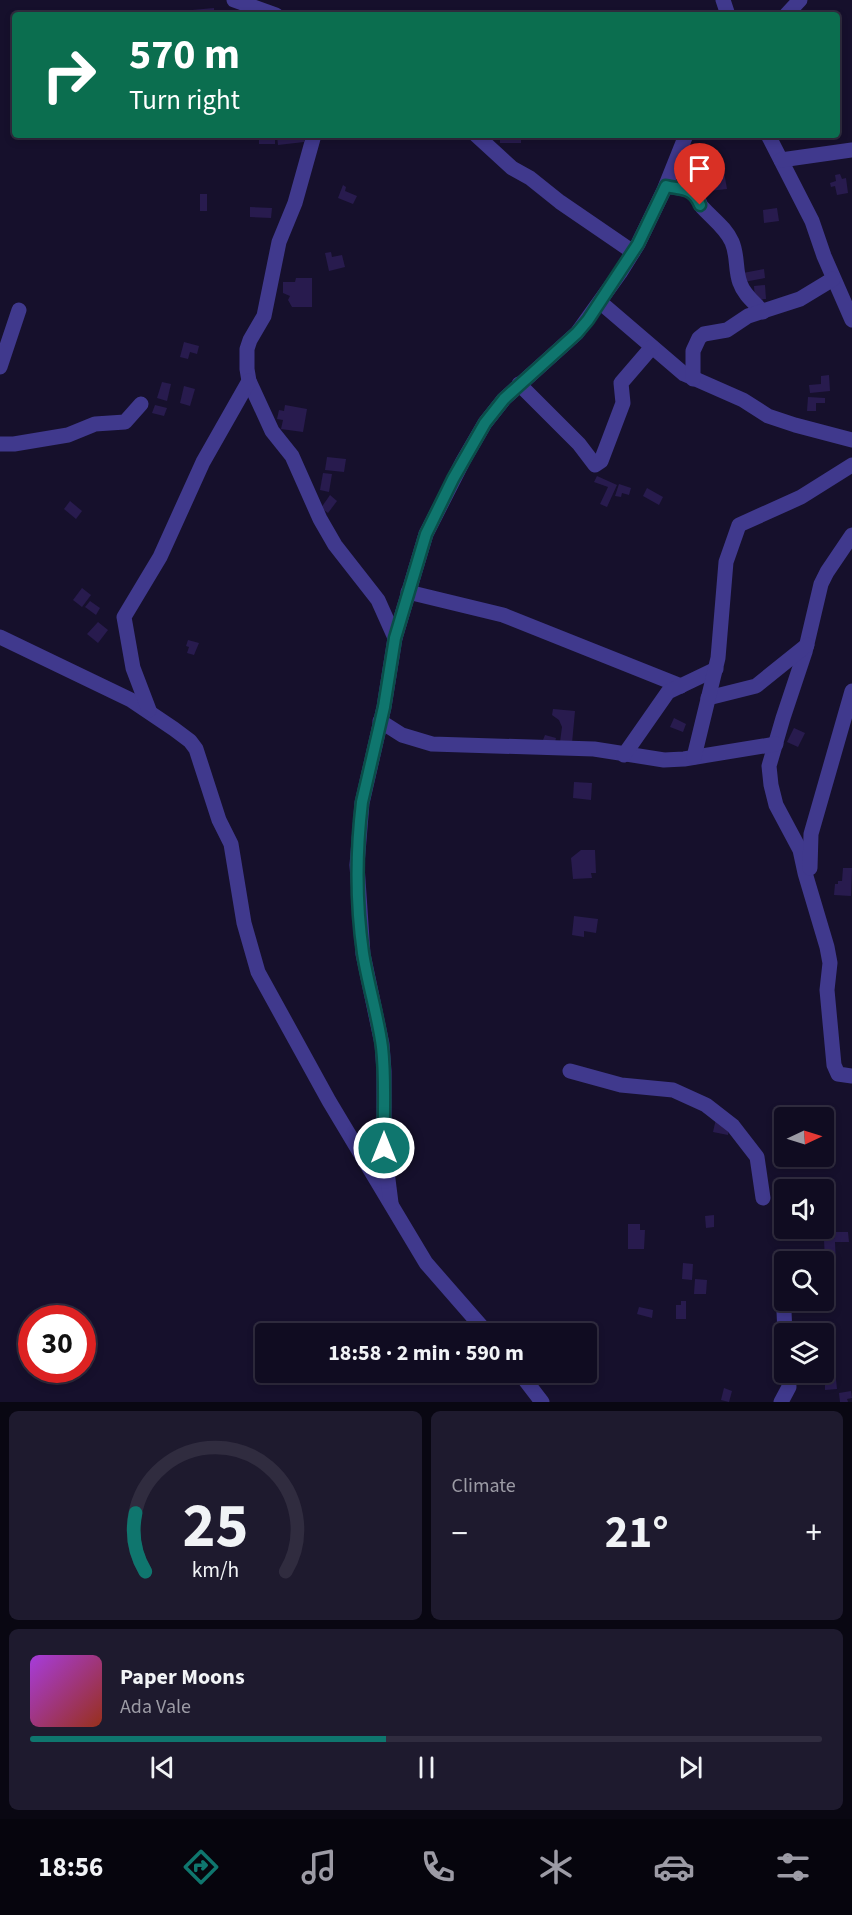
<!DOCTYPE html>
<html lang="en">
<head>
<meta charset="utf-8">
<style>
  body { margin:0; font-family:"Source Sans 3",sans-serif; background:#1e1a2e; color:#f1f3f6; height:100vh; display:flex; flex-direction:column; font-size:22px; white-space:nowrap }
  * { box-sizing:border-box; margin:0 }
  p { font-size:20px; color:#9c9ba5 }
  .icon { flex:none; width:33px; height:33px; fill:none; stroke:currentColor; stroke-width:2; stroke-linecap:round; stroke-linejoin:round }
  .map { position:relative; height:1402px; overflow:hidden }
  .drawer { display:flex; flex-direction:column; gap:9px; padding:9px; background:#090712; flex:1 }
  .drawer>* { flex:none }
  .guide { position:absolute; left:12px; top:12px; width:828px; height:126px; border-radius:6px; box-shadow:0 3px 9px #0003,0 0 0 2px #302c3f; background:#0b6e4f; color:#fff; overflow:hidden }
  .needle { width:39px; rotate:86deg }
  .buttons { position:absolute; left:774px; top:1107px; display:grid; gap:12px }
  .buttons a { display:grid; place-items:center; width:60px; height:60px; border-radius:6px; background:#100c21; box-shadow:0 3px 9px #0003,0 0 0 2px #302c3f; font-size:30px }
  .speed { position:absolute; left:18px; top:1305px; display:flex; gap:12px; font-size:30px; font-weight:700; text-align:center }
  .speed>* { display:grid; place-content:center; width:78px; height:78px; border-radius:50%; background:#100c21; box-shadow:0 3px 9px #0003,0 0 0 2px #302c3f; line-height:1 }
  .speed .limit { border:9px solid #d22; background:#fff; color:#111 }
  .pin { position:absolute; display:grid; place-items:center; width:51px; height:51px; color:#fff; margin:-62px -26px; border-radius:50% 50% 50% 0; rotate:-45deg; box-shadow:0 0 6px #0007 }
  .pin .icon { rotate:45deg }
  .me { position:absolute; width:66px; margin:-33px; rotate:0deg; stroke-linejoin:round; filter:drop-shadow(0 0 4px #0008) }
  .turn { display:flex; align-items:center; gap:21px; height:126px; padding:0 18px; font-size:27px }
  .turn .icon { width:78px; height:78px; stroke-width:2.5 }
  .turn b { display:block; font-size:42px; line-height:51px }
  .big { font-size:45px; font-weight:700; line-height:1.1 }
  .drawer .card { flex:1; display:flex; flex-direction:column; justify-content:center; gap:9px; min-width:0; padding:0 21px; border-radius:9px; background:#1e1a2e }
  .drawer .dial { align-items:center; gap:0 }
  .dial svg { height:156px; overflow:visible; fill:none; stroke:#302c3f; stroke-width:7; stroke-linecap:round; text-anchor:middle }
  .dial text { fill:#f1f3f6; stroke:none }
  .song { display:flex; align-items:center; gap:18px }
  .cover { width:72px; height:72px; border-radius:9px; background:linear-gradient(135deg,hsl(280 70% 55%),hsl(10 70% 35%)) }
  .played { height:6px; border-radius:3px; background:linear-gradient(90deg,#0f766e 45%,#302c3f 45%) }
  .keys { display:flex; justify-content:space-around; direction:ltr }
  .heat { display:flex; justify-content:space-between; align-items:center; font-size:33px; direction:ltr }
  .drawer .tiles { flex:1; display:grid; gap:9px; grid-template-columns:1fr 1fr }
  .card:last-child { grid-column:span 2 }
  .trip { position:absolute; left:255px; top:1323px; width:342px; height:60px; border-radius:6px; background:#100c21; box-shadow:0 3px 9px #0003,0 0 0 2px #302c3f; font-weight:700; line-height:60px; text-align:center }
  .dock { display:flex; height:96px; justify-content:space-around; align-items:center; background:#06050d; color:#9c9ba5 }
  .dock .icon { width:42px; height:42px }
  .dock .active { color:#0f766e }
  .dock b { font-size:27px; color:#f1f3f6 }
  .map>svg:first-child { display:block }
</style>
</head>
<body>
<div class="map">
<svg width="852" height="1402" viewBox="0 0 852 1402">
  <rect width="100%" height="100%" fill="#16102c"/>
  <g fill="#281b4e">
    <path d="M214 8V15H192V10Z"/>
    <rect x="259" y="135" width="16" height="9"/>
    <path d="M304 135V142L278 145 277 136Z"/>
    <rect x="500" y="135" width="21" height="8"/>
    <path d="M724 172 727 189 709 191 706 174Z"/>
    <path d="M840 174 842 179 846 178 848 193 837 195 835 186 831 187 830 183 836 181 835 175Z"/>
    <path d="M343 185 346 187 345 191 357 196 353 204 338 198Z"/>
    <rect x="200" y="194" width="7" height="17"/>
    <path d="M250 207 272 208 271 218 250 217Z"/>
    <path d="M777 208 779 221 764 223 763 210Z"/>
    <path d="M331 252 332 257 342 255 345 267 329 271 325 253Z"/>
    <path d="M764 269 765 278 744 282 743 273Z"/>
    <path d="M296 278H312V307H292L288 300 290 296 283 293V282H295Z"/>
    <path d="M765 285 766 299 755 300 754 286Z"/>
    <path d="M184 342 199 346 197 354 190 352 188 359 180 357Z"/>
    <path d="M829 375 830 391 810 393 809 385 821 384V376Z"/>
    <path d="M162 382 171 384 167 401 157 398Z"/>
    <path d="M184 386 195 389 190 406 180 403Z"/>
    <path d="M808 397 825 398V403H816V411H807Z"/>
    <path d="M155 405 167 408 164 416 152 413Z"/>
    <path d="M285 405 307 409 303 432 281 429 283 420 277 419 279 410 284 411Z"/>
    <path d="M327 457 346 459 344 472 325 470Z"/>
    <path d="M323 473 332 474 329 492 320 490Z"/>
    <path d="M597 476 617 485 607 507 600 504 608 487 594 482Z"/>
    <path d="M619 484 631 488 629 495 622 493 621 497 615 496Z"/>
    <path d="M647 488 663 497 659 505 643 496Z"/>
    <path d="M330 495 337 501 328 513 321 508Z"/>
    <path d="M70 501 82 511 76 519 64 509Z"/>
    <path d="M82 588 91 595 82 607 73 600Z"/>
    <path d="M90 601 100 608 96 615 85 607Z"/>
    <path d="M98 622 108 630 98 643 87 634Z"/>
    <path d="M188 640 199 643 194 655 187 653 189 647 186 646Z"/>
    <path d="M553 709 575 711 571 754 543 740 545 735 556 738 555 742H560L562 727 559 720 552 715Z"/>
    <path d="M674 718 686 724 683 732 670 727Z"/>
    <path d="M794 728 805 733 798 747 787 742Z"/>
    <path d="M574 782 592 783 591 800 573 798Z"/>
    <path d="M581 850H595L596 873H591L592 878 573 879 571 858Z"/>
    <path d="M843 868H852L851 896 834 895 835 884H838V881H842Z"/>
    <path d="M574 916 598 919 596 933 584 931V937L572 935Z"/>
    <path d="M716 1119 729 1126 728 1135 713 1132Z"/>
    <path d="M714 1215V1227L706 1228 705 1216Z"/>
    <path d="M628 1224H640V1230H645L644 1249H628Z"/>
    <path d="M826 1232H848L849 1242H835L836 1264H825L824 1239H835L826 1238Z"/>
    <path d="M683 1263 693 1264 692 1280 682 1279Z"/>
    <path d="M695 1279 707 1280 706 1294H694Z"/>
    <path d="M681 1301H686V1319H676V1305H681Z"/>
    <path d="M639 1307 653 1310 652 1318 637 1314Z"/>
    <path d="M824 1334H827V1340L832 1341V1349H830V1353H824Z"/>
    <path d="M828 1370H835L837 1389 825 1390V1382H829Z"/>
    <path d="M724 1388 732 1391 729 1402 721 1400Z"/>
    <path d="M851 1391 852 1398 847 1399 848 1402H840L839 1393Z"/>
  </g>
  <g fill="none" stroke-linecap="round" stroke-linejoin="round">
    <g stroke="#40398d" stroke-width="15">
      <path d="M234 0 276 15"/>
      <path d="M723 0 728 15"/>
      <path d="M786 15 800 0"/>
      <path d="M314 135 295 203 279 242 264 316 250 340 247 349V369L249 381 272 431 292 456 320 519 335 545 378 600 395 638"/>
      <path d="M476 135 512 168 530 178 560 202 633 252"/>
      <path d="M768 135 812 221 824 256 852 320"/>
      <path d="M781 160 852 150"/>
      <path d="M666 186C674 188 691 188 696 195 699 199 699 204 702 207 713 219 726 228 732 242 738 256 735 270 740 283 744 295 755 303 763 312"/>
      <path d="M600 302 684 374 743 400 768 416 795 425 852 440"/>
      <path d="M0 367 19 310"/>
      <path d="M693 379V351L699 338 704 334 727 330 748 316 800 299 833 279"/>
      <path d="M519 384 579 444 595 465 601 461 623 403 621 383 652 347"/>
      <path d="M0 444H14L68 435 95 424 125 422 141 404"/>
      <path d="M852 535 827 572 821 584 805 652 783 718 769 766 771 785 776 805 800 850 805 873 827 947 830 963 827 990 834 1065 838 1074 852 1076"/>
      <path d="M408 592 503 615 681 686"/>
      <path d="M0 637 131 700 174 729 190 741 196 749 219 820 231 844 244 923 258 972 329 1101 426 1263 488 1334"/>
      <path d="M708 698 756 686 807 645"/>
      <path d="M149 710 133 668 124 617 160 557 203 462 249 381"/>
      <path d="M380 721 402 735 432 744 594 749 664 760 684 759 776 744"/>
      <path d="M624 755 668 692 716 669"/>
      <path d="M694 757 718 658 726 562 739 525 801 497 852 465"/>
      <path d="M810 868 811 834 852 691"/>
      <path d="M570 1071 621 1085 673 1090 706 1105 733 1126 757 1157 763 1198"/>
      <path d="M391 1203 384 1148V1071L382 1044 363 954 357 865 362 803 384 707 395 638 426 534 463 461 485 423 504 399 577 333 620 273 638 244 664 190 686 135"/>
      <path d="M782 1266 785 1334"/>
      <path d="M519 1372 542 1402"/>
      <path d="M781 1402 789 1387 788 1372"/>
    </g>
  </g>
  <g fill="none" stroke-linecap="round" stroke-linejoin="round">
    <g stroke="#0a4d48" stroke-width="15">
      <path id="route" d="M384 1148C383 1114 386 1081 382 1047 378 1016 368 985 363 953 356 904 356 852 362 802L384 707 395 638 426 534 453 479 485 423 504 399 577 333 588 320 638 244 666 186C682 190 693 187 700 205"/>
    </g>
    <use href="#route" stroke="#0f766e" stroke-width="10"/>
  </g>
</svg>
<div class="buttons">
<a><svg class="needle" viewBox="-14 -14 28 28"><path d="M0-13l5 13h-10z" fill="#e53935"/><path d="M0 13l5-13h-10z" fill="#9c9ba5"/></svg></a>
<a><svg class="icon" aria-label="sound" viewBox="0 0 24 24"><path d="M4 9h4l5-4v14l-5-4H4zM17 9q2 3 0 6"/></svg></a>
<a><svg class="icon" aria-label="search" viewBox="0 0 24 24"><circle cx="10" cy="10" r="6"/><path d="M15 15l6 6"/></svg></a>
<a><svg class="icon" aria-label="layers" viewBox="0 0 24 24"><path d="M12 4l9 5-9 5-9-5zM3 14l9 5 9-5"/></svg></a>
</div>
<div class="speed"><div class="limit">30</div></div>
<div class="pin" style="left:700px;top:205px;background:#d93025"><svg class="icon" aria-label="arrive" viewBox="0 0 24 24"><path d="M6 21V4h12l-3 4 3 4H6"/></svg></div>
<svg class="me" style="left:384px;top:1148px" viewBox="-20 -20 40 40"><circle r="17" fill="#0f766e" stroke="#fff" stroke-width="3"/><path d="M0-11L8 9 0 5-8 9z" fill="#fff"/></svg>
<div class="trip">18:58 · 2 min · 590 m</div>
<div class="guide">
<div class="turn"><svg class="icon" aria-label="right" viewBox="0 0 24 24"><path d="M7 20v-9h11M14 6l5 5-5 5"/></svg><div><b>570 m</b>Turn right</div></div>
</div>
</div>
<section class="drawer">
<div class="tiles">
<div class="card dial"><svg viewBox="0 0 100 80">
<path d="M14 69A42 42 0 1 1 86 69"/>
<path d="M14 69A42 42 0 0 1 9 39" stroke="#0f766e"/>
<text x="50" y="56" font-size="32" font-weight="700">25</text>
<text x="50" y="72" font-size="11">km/h</text>
</svg></div>
<div class="card"><p>Climate</p>
<div class="heat"><a>−</a><b class="big">21°</b><a>+</a></div>
</div>
<div class="card">
<div class="song"><i class="cover"></i><div><b>Paper Moons</b><p>Ada Vale</p></div></div>
<div class="played"></div>
<div class="keys"><svg class="icon" aria-label="previous" viewBox="0 0 24 24"><path d="M18 5L8 12l10 7zM5 5v14"/></svg><svg class="icon" aria-label="pause" viewBox="0 0 24 24"><path d="M8 5v14M16 5v14"/></svg><svg class="icon" aria-label="next" viewBox="0 0 24 24"><path d="M6 5l10 7-10 7zM19 5v14"/></svg></div>
</div>
</div>
</section>
<nav class="dock">
<b>18:56</b>
<svg class="icon active" aria-label="directions" viewBox="0 0 24 24"><path d="M12 3l9 9-9 9-9-9zM9 14v-3h6M13 9l2 2-2 2"/></svg>
<svg class="icon" aria-label="music" viewBox="0 0 24 24"><path d="M9 18V5l10-2v13"/><circle cx="6" cy="18" r="3"/><circle cx="16" cy="16" r="3"/></svg>
<svg class="icon" aria-label="phone" viewBox="0 0 24 24"><path d="M5 4h4l2 5-3 2q2 4 5 5l2-3 5 2v4C11 20 4 13 5 4z"/></svg>
<svg class="icon" aria-label="climate" viewBox="0 0 24 24"><path d="M12 3v18M4 7l16 10M4 17L20 7"/></svg>
<svg class="icon" aria-label="car" viewBox="0 0 24 24"><path d="M5 17H2v-5l4-1 3-4h7l3 4 3 1v5h-3M9 17h6M6 11h13"/><circle cx="7" cy="17" r="2"/><circle cx="17" cy="17" r="2"/></svg>
<svg class="icon" aria-label="filters" viewBox="0 0 24 24"><path d="M4 7h16M4 17h16"/><circle cx="9" cy="7" r="2"/><circle cx="15" cy="17" r="2"/></svg>
</nav>
</body>
</html>
